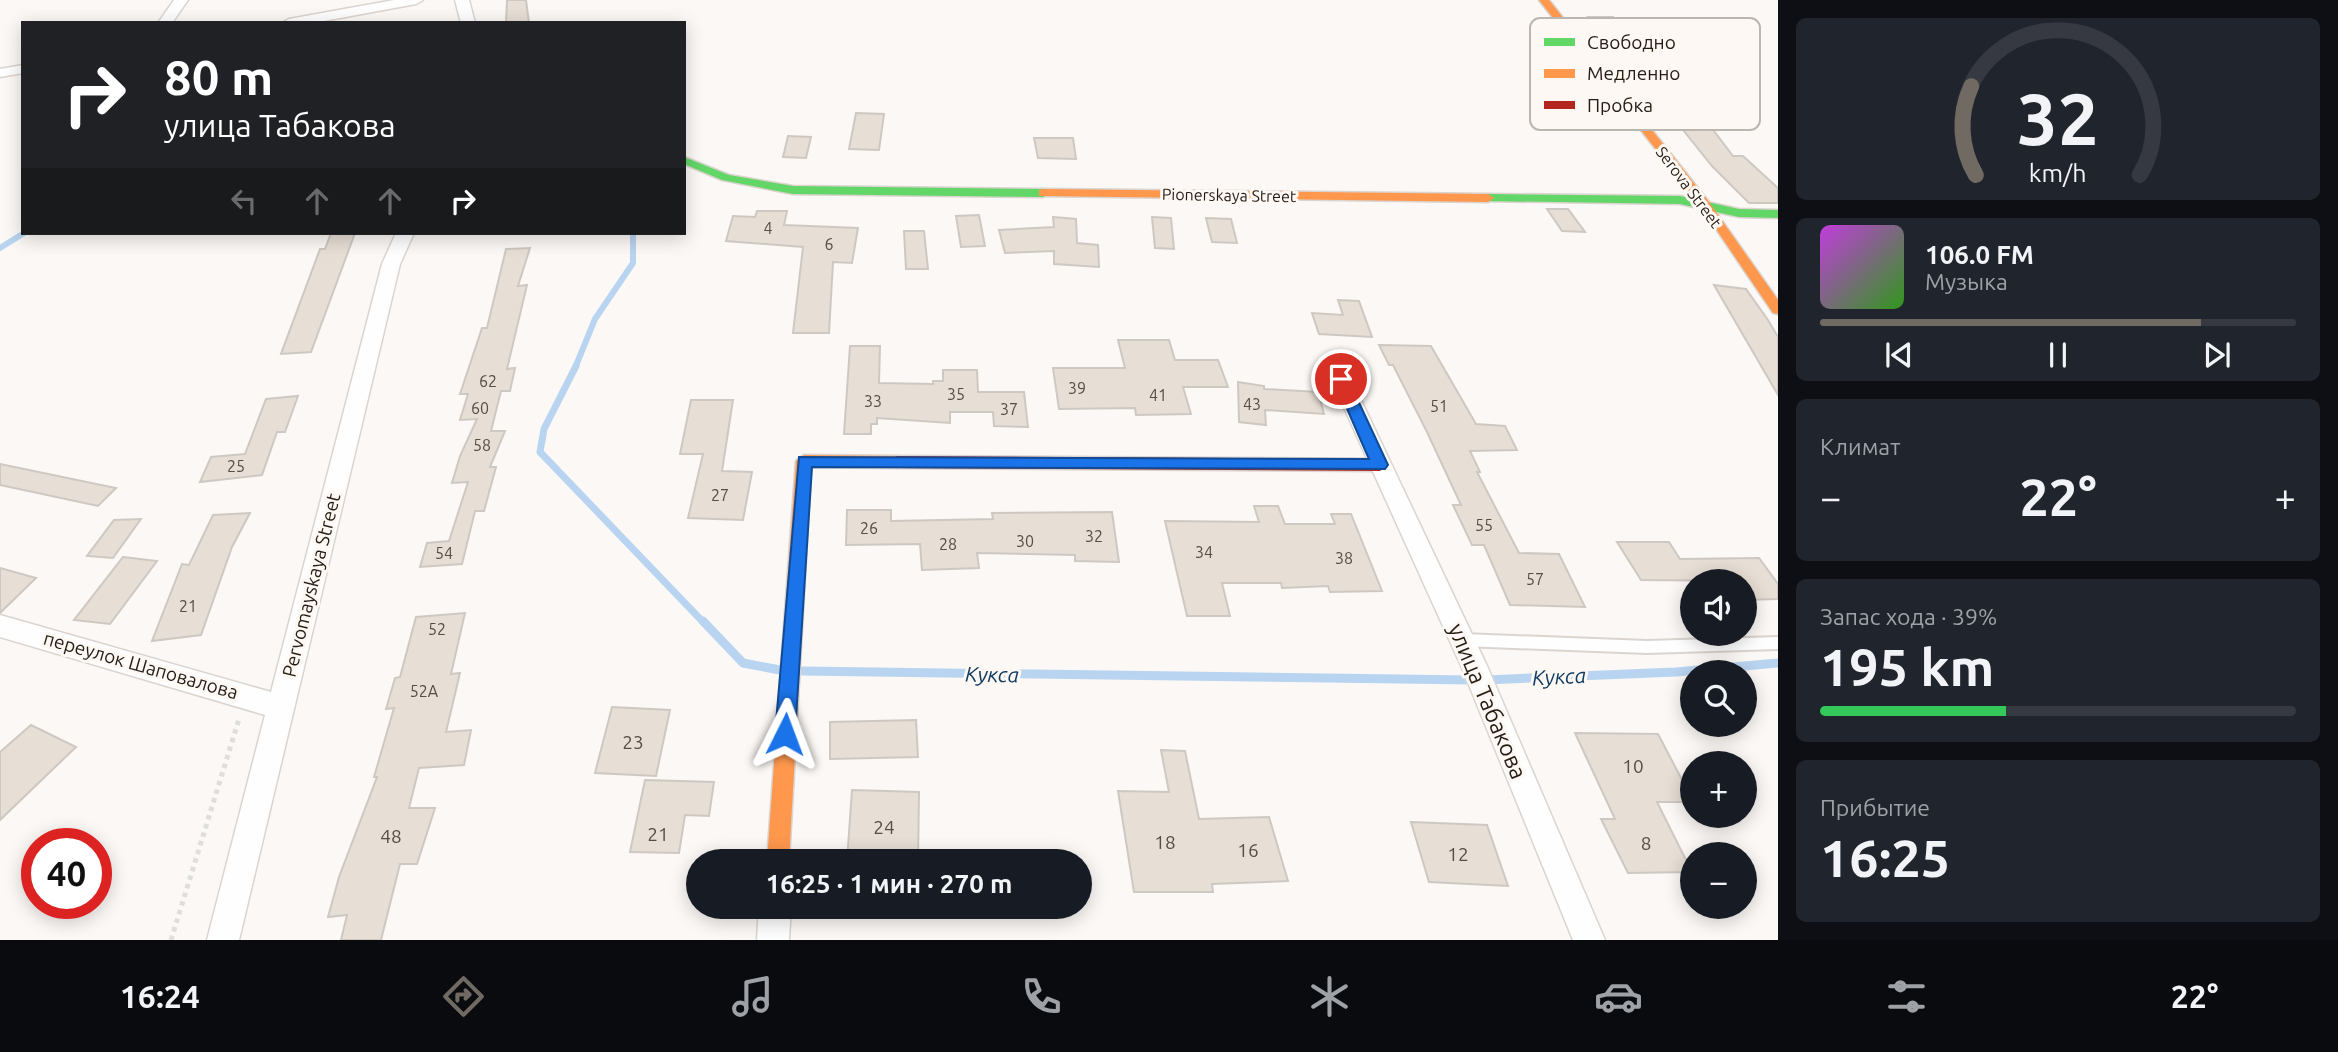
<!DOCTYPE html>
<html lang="ru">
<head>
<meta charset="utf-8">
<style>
  body { margin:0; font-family:Ubuntu,sans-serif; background:#20242c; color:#f1f3f6; height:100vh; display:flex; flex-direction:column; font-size:26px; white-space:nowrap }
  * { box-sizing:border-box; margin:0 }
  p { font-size:23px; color:#9ea1a6 }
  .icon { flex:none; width:38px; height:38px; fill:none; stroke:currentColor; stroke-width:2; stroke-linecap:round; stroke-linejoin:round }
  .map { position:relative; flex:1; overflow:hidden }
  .sheet { display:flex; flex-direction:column; gap:18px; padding:18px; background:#0d0f14; width:560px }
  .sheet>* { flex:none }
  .guide { position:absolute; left:21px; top:21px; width:665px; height:214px; border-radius:0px; box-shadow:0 4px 18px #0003; background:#202124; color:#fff; overflow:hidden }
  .tools { position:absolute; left:1680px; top:569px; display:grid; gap:14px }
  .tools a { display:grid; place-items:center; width:77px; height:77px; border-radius:50%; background:#171b24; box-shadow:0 4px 18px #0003; font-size:35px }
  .speed { position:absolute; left:21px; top:828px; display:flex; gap:14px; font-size:35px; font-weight:700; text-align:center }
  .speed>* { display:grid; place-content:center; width:91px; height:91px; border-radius:50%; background:#171b24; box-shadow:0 4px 18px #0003; line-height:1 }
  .speed .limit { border:10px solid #d22; background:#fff; color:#111 }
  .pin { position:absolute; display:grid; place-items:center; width:60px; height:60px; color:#fff; margin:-30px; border:4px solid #fff; border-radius:50%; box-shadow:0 2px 7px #0007 }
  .me { position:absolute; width:77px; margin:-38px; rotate:3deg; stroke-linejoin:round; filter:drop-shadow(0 0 5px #0008) }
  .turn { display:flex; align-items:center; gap:24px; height:147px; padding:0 28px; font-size:32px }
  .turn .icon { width:91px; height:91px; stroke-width:2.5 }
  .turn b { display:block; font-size:49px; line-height:60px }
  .lanes { display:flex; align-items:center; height:66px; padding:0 28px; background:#0003; justify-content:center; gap:35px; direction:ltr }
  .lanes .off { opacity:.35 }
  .big { font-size:52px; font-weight:700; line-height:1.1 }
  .sheet .tile { flex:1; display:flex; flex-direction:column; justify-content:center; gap:10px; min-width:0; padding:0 24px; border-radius:10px; background:#20242c }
  .sheet .dial { align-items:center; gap:0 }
  .dial svg { height:182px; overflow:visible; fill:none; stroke:#363941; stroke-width:7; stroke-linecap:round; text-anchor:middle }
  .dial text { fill:#f1f3f6; stroke:none }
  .song { display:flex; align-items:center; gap:21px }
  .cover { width:84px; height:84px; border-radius:10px; background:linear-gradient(135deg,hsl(290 70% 55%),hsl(110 70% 35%)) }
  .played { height:7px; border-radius:4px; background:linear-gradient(90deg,#706a63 80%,#363941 80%) }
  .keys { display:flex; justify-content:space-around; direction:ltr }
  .heat { display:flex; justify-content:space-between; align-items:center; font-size:38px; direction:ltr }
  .charge { height:10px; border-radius:5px; background:linear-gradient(90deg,#34c759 39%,#363941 0) }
  .trip { position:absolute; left:686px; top:849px; width:406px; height:70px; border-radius:35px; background:#171b24; box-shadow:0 4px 18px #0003; font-weight:700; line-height:70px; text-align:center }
  .tab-bar { display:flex; height:112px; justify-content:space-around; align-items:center; background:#090b0e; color:#9ea1a6 }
  .tab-bar .icon { width:49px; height:49px }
  .tab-bar .on { color:#706a63 }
  .tab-bar b { font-size:32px; color:#f1f3f6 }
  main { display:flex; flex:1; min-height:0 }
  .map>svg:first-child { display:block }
</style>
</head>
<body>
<main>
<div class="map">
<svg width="1778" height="940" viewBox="0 0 1778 940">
  <rect width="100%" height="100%" fill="#fbf8f5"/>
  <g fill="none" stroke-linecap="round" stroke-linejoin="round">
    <g stroke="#b9d4f0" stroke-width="6">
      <path d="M0 248 24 233"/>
      <path d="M575 368 595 319 633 263V233"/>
    </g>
    <path stroke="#b9d4f0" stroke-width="7" d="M576 366 544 429 540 452 704 623"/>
    <g stroke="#b9d4f0" stroke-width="9">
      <path d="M703 621 743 663 780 670"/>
      <path d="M803 671 1473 680"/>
      <path d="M1485 680 1676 672 1778 663"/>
    </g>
  </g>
  <g fill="#e7ded5" stroke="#cec8c2" stroke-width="2">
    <path d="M507 0H526L529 23H506Z"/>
    <path d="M1588 17H1613L1622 26 1663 73H1669L1676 81 1733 156H1743L1778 188V203H1749L1712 166 1676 121 1683 122 1644 77 1622 59Z"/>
    <path d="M856 113 884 114 879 150 849 149Z"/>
    <path d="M788 136 811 137 806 158 783 157Z"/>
    <path d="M1034 138H1073L1076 159 1038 158Z"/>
    <path d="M1547 209H1568L1585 232 1562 231Z"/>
    <path d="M757 211H787L784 225 858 228 852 263 833 262 829 333H793L803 247 726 241 733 216 755 217Z"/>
    <path d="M979 215 985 246 961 247 956 216Z"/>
    <path d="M1053 217 1076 219 1077 243 1098 245 1099 267 1054 264V251L1005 253 999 230 1054 227Z"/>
    <path d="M1152 217 1171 218 1174 249 1155 248Z"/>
    <path d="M1206 218 1231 219 1237 243 1212 242Z"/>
    <path d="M904 231H924L928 269H906Z"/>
    <path d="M331 233H355L311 352 281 354 320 249H325Z"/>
    <path d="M530 248 518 286 527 285 507 369 515 368 510 391H501L491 431H505L490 467H496L484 511H475L462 564 420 567 427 543 449 541 468 482 452 483 460 456 477 419 460 420 468 394H460L482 328H487L506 249Z"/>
    <path d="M1714 285 1746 289 1768 320 1778 337V395Z"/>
    <path d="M1338 300 1359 301 1372 337 1319 334 1312 313 1343 315Z"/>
    <path d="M1118 340H1169L1175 360H1218L1228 387H1183L1191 414 1136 415 1135 408 1059 409 1053 368H1125Z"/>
    <path d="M1379 345 1431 346 1476 424 1505 426 1517 450 1470 451 1480 472H1477L1519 553 1559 554 1585 607 1510 605 1484 545H1472L1453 505H1461L1427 432 1393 365H1389Z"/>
    <path d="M850 346H880L879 383 933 384V381H943V370H977L978 392H1024L1028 427 994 426 993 412H950V423L877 418V424H871V434H844Z"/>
    <path d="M1238 382 1264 386V389L1318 392 1324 414 1265 410 1266 425 1239 422Z"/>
    <path d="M298 396 285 432H277L262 475 200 482 211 457 245 454 266 399Z"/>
    <path d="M691 400H733L722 471 752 472 743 520 688 518 703 454H680Z"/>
    <path d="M0 464 116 488 98 506 0 485Z"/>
    <path d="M1254 506H1278L1285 524H1335L1331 514H1351L1382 591 1330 592 1328 586 1282 588 1281 583H1222L1230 616H1187L1165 521 1259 522Z"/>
    <path d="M847 510H891V521L993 519 992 513 1112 512 1119 562 1075 561V555L977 553 979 568 922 570 920 544 846 545Z"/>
    <path d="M250 513 232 547 201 635 152 641 182 564 189 565 213 515Z"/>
    <path d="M141 519 113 558 87 556 114 520Z"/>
    <path d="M1617 542H1669L1680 559 1759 558 1778 584V599L1745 600V581L1641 580Z"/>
    <path d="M123 557 157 561 110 624 74 620Z"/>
    <path d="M0 568 36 578 0 613Z"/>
    <path d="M465 613 451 674 460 673 446 732 471 730 464 765 419 768 409 808H435L417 864H400L381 940H341L347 915 328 917 339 877 377 777H374L394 708 386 709 395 678 400 677 416 617Z"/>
    <path d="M612 707 670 710 656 776 595 773Z"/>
    <path d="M916 720 918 757 830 759V722Z"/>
    <path d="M31 725 76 747 0 820V752Z"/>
    <path d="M1575 733 1658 734 1692 799V802H1657L1692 872 1628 873 1601 819H1615Z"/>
    <path d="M1161 750 1185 751 1199 819 1269 817 1288 881 1212 884 1213 892H1134L1118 791 1169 792Z"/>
    <path d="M645 780 714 782 709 816 685 815 679 853 630 852Z"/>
    <path d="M852 790 919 792 918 861H847Z"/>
    <path d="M1411 822 1487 825 1508 886 1429 882Z"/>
  </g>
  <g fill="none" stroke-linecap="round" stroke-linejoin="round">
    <g stroke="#dbd4cf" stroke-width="4">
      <path id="lane" d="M1463 634 1647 641 1778 637V649L1647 653 1463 646 1458 644 1456 640 1458 636Z"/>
    </g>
    <g stroke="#dbd4cf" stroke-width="3">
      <g id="street">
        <path d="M174 0H188L172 23H158Z"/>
        <path d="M394 0H423L416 4 313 23H282L289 19Z"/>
        <path d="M455 0H469L475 23H461Z"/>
        <path d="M23 65V73L0 77V69Z"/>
        <path d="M396 233H414L400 264 239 940H207L265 715 0 637V615L271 692 382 264Z"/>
        <path d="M1341 372 1348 374 1351 379 1488 668 1605 940H1573L1462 668 1331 379 1334 374Z"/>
        <path d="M759 906H791L789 940H757Z"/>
      </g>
    </g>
    <g stroke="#dbd4cf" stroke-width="3">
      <g id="fast">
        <path d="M684 157 729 175 793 186 1043 189 1049 193 1043 197 793 194 722 180 684 164Z"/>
        <path d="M1488 194 1680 196 1739 209 1778 210V218L1739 217 1680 204 1484 201 1482 198Z"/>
      </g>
    </g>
    <g stroke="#dbd4cf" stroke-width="3">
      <g id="slow">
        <path d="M1539 0H1549L1709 202 1778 300V314L1773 313 1701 207Z"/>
        <path d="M1043 189 1488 194 1494 198 1488 202 1039 196V190Z"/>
        <path d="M804 455 897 456 905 462 897 468 811 467 789 861H767L796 461Z"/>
      </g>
    </g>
    <g stroke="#dbd4cf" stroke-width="3">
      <path id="jam" d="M897 456 1380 459 1388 465 1380 471 897 468 889 462Z"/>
    </g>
    <path stroke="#dededc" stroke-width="5" stroke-dasharray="4.5 4.5" stroke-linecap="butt" d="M171 940 239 719"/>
    <use href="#lane" fill="#fefefe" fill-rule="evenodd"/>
    <use href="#street" fill="#fefefe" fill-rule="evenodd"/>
    <use href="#fast" fill="#63d668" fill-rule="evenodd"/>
    <use href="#slow" fill="#ff974d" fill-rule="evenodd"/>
    <use href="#jam" fill="#b3261e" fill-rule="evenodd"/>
  </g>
  <path fill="#1a73e8" stroke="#114b97" stroke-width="2" d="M1341 374 1348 379 1388 465 1385 469 812 467 795 734 792 740 785 743 778 740 775 734 799 457 1369 459 1334 379Z"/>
  <g text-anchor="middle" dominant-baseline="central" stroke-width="6" stroke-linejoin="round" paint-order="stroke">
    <g font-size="16" fill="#251d14" stroke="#fdf8f3">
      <text transform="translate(1689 187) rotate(53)">Serova Street</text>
      <text transform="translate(1229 195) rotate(1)">Pionerskaya Street</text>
    </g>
    <g font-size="16" fill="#564d44">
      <text x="768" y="228">4</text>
      <text x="829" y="244">6</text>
      <text x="488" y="381">62</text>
      <text x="1077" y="388">39</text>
      <text x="956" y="394">35</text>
      <text x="1158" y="395">41</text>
      <text x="873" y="401">33</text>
      <text x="1252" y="404">43</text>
      <text x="1439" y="406">51</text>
      <text x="480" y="408">60</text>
      <text x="1009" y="409">37</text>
      <text x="482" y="445">58</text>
      <text x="236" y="466">25</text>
      <text x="720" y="495">27</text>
      <text x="1484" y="525">55</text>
      <text x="869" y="528">26</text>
      <text x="1094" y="536">32</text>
      <text x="1025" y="541">30</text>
      <text x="948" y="544">28</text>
      <text x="1204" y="552">34</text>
      <text x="444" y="553">54</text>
      <text x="1344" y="558">38</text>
      <text x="1535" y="579">57</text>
      <text x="188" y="606">21</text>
      <text x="437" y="629">52</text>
      <text x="424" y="691">52А</text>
    </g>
    <g font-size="19" fill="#251d14" stroke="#fdf8f3">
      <text transform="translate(311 585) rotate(-76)">Pervomayskaya Street</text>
      <text transform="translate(141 665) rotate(16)">переулок Шаповалова</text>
    </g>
    <g font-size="19" fill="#564d44">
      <text x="633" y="742">23</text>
      <text x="1633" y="766">10</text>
      <text x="884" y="827">24</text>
      <text x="658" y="834">21</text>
      <text x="391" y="836">48</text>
      <text x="1165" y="842">18</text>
      <text x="1646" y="843">8</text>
      <text x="1248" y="850">16</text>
      <text x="1458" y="854">12</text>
    </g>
    <g font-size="21" font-style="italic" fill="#103c62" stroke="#fdf8f3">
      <text transform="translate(992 674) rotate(1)">Кукса</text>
      <text transform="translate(1559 676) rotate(-3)">Кукса</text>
    </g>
    <g font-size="23" fill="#251d14" stroke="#fdf8f3">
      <text transform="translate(1488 701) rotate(67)">улица Табакова</text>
    </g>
  </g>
  <rect x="1530" y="18" width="230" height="112" rx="10" fill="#fdf8f3" stroke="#bcb6b0" stroke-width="2"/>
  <rect x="1544" y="38" width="31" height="8" fill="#63d668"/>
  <rect x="1544" y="69" width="31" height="9" fill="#ff974d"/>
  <rect x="1544" y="101" width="31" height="8" fill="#b3261e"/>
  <g font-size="19" fill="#251d14">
    <text x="1587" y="49">Свободно</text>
    <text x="1587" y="80">Медленно</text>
    <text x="1587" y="112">Пробка</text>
  </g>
</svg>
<div class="tools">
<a><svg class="icon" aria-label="sound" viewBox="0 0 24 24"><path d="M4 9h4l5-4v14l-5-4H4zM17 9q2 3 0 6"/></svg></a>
<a><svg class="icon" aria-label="search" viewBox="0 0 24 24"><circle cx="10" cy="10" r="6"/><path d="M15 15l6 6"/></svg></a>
<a>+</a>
<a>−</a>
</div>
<div class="speed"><div class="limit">40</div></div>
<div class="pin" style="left:1341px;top:379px;background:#d93025"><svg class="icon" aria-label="arrive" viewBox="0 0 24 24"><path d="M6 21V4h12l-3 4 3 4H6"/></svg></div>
<svg class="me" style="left:785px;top:734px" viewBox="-20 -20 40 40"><path d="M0-17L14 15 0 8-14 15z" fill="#1a73e8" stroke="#fff" stroke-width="4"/></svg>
<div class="trip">16:25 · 1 мин · 270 m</div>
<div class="guide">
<div class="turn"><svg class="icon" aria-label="right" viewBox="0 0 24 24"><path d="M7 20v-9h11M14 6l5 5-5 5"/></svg><div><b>80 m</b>улица Табакова</div></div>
<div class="lanes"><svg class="icon off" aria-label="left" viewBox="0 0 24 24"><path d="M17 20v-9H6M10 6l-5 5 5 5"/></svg><svg class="icon off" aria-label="ahead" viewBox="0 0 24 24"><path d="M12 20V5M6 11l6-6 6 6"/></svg><svg class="icon off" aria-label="ahead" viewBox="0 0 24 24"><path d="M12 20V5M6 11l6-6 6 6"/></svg><svg class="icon" aria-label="right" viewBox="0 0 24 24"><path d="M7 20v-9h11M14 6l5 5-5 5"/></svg></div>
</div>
</div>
<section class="sheet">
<div class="tile dial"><svg viewBox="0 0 100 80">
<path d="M14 69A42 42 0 1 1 86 69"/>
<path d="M14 69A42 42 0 0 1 12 30" stroke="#706a63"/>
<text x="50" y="56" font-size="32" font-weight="700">32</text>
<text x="50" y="72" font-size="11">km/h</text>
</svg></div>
<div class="tile">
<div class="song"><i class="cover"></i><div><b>106.0 FM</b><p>Музыка</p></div></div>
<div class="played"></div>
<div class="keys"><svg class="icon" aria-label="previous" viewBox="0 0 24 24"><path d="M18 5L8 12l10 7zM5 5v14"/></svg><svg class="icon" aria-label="pause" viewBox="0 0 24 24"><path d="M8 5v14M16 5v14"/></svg><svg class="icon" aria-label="next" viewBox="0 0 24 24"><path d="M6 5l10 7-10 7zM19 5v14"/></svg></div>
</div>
<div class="tile"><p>Климат</p>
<div class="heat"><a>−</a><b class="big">22°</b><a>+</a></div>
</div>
<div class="tile"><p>Запас хода · 39%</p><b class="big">195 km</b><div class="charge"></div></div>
<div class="tile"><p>Прибытие</p><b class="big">16:25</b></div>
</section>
</main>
<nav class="tab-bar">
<b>16:24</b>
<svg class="icon on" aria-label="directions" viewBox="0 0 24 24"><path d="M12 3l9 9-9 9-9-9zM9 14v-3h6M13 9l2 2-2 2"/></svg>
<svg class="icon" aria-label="music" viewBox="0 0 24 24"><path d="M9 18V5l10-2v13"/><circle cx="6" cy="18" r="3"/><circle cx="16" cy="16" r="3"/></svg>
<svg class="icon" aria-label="phone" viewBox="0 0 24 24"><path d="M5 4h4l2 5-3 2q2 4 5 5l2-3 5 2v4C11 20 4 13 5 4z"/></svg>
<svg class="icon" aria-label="climate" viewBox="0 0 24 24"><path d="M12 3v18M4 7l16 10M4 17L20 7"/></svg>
<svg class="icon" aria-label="car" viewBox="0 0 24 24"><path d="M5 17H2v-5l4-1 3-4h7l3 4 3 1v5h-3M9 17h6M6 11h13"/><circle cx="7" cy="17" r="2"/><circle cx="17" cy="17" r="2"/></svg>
<svg class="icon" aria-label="filters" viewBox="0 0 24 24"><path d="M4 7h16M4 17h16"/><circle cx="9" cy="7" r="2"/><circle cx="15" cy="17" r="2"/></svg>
<b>22°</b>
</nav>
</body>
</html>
